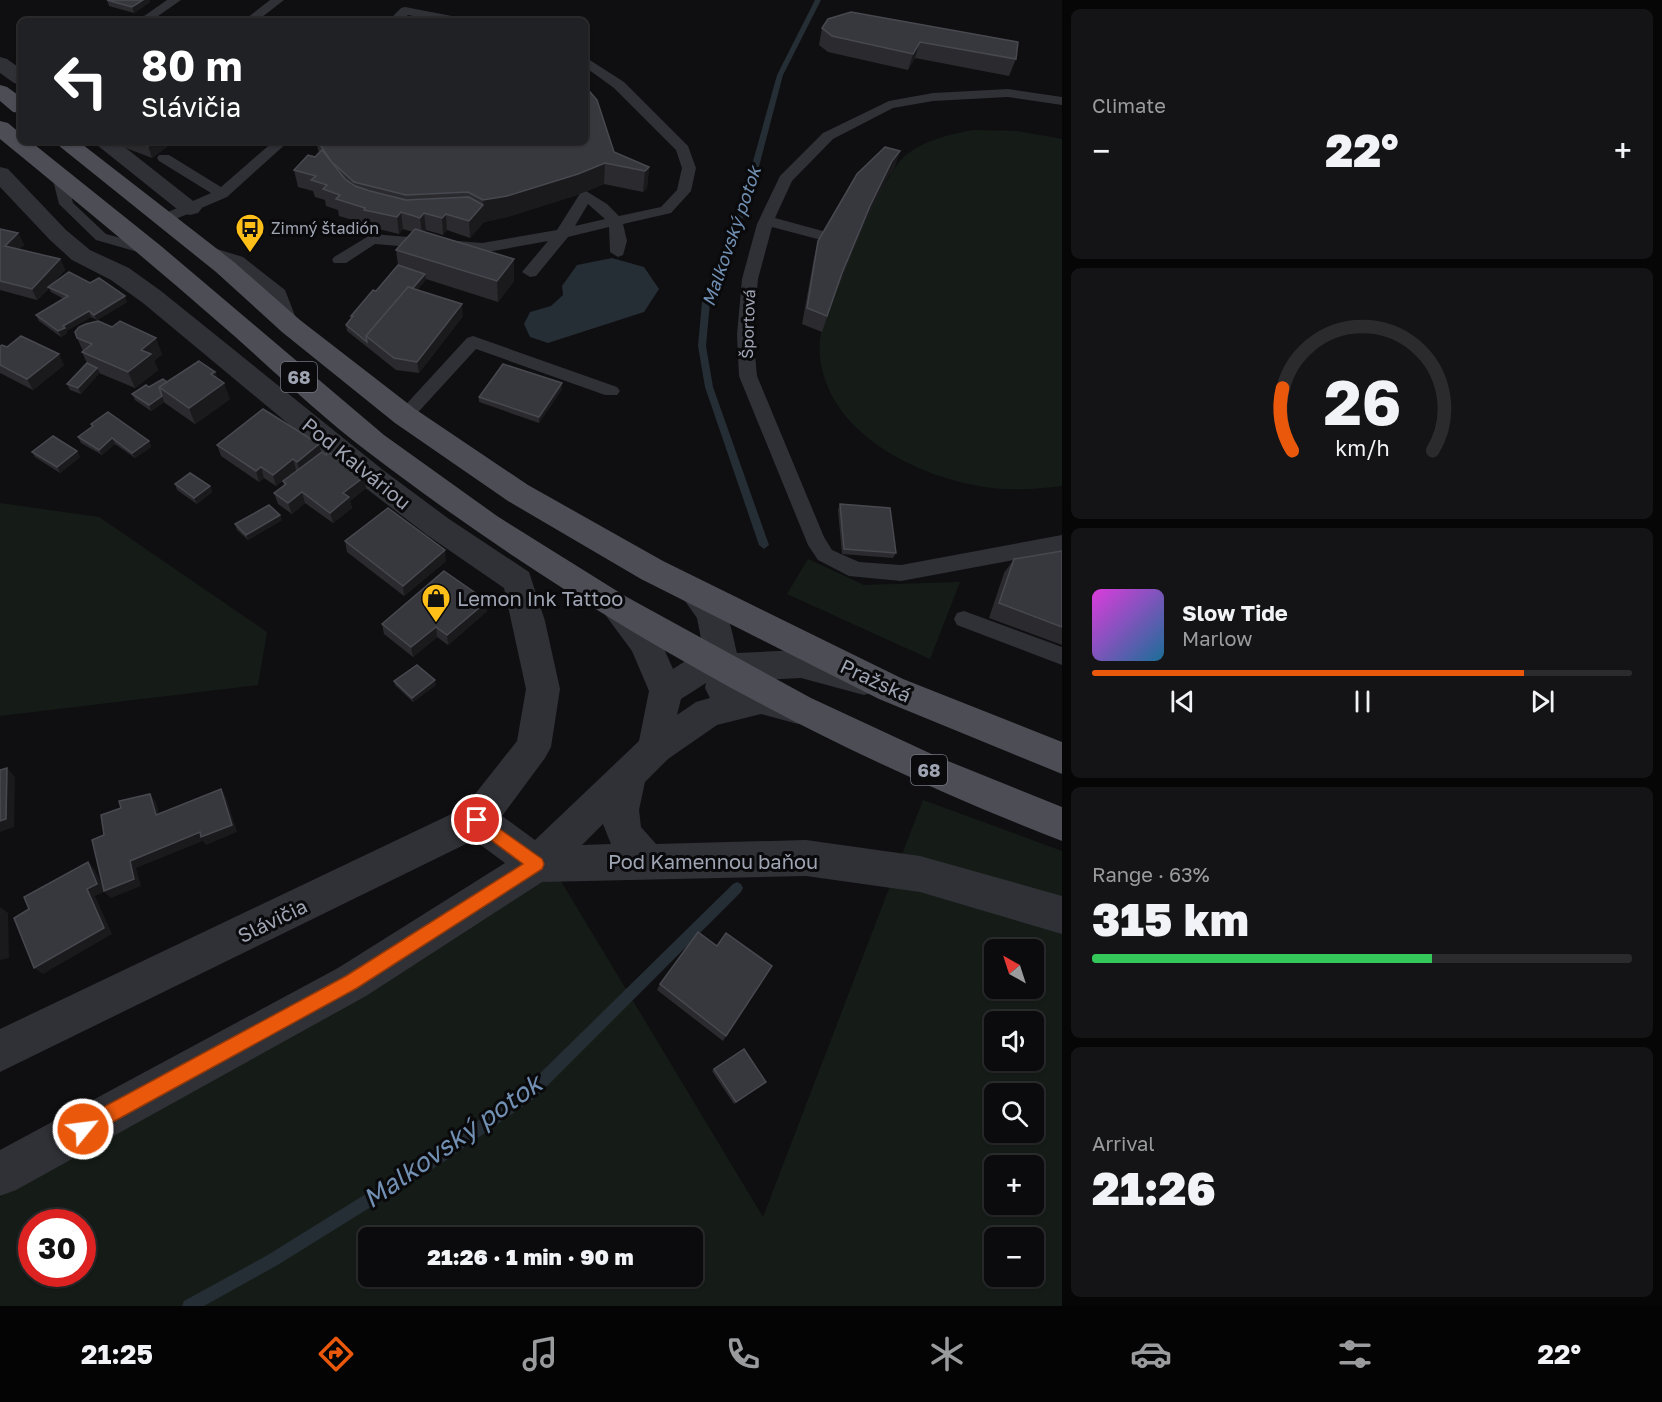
<!DOCTYPE html>
<html lang="en">
<head>
<meta charset="utf-8">
<style>
  body { margin:0; font-family:"Golos Text",sans-serif; background:#141416; color:#f1f3f6; height:100vh; display:flex; flex-direction:column; font-size:22px; white-space:nowrap }
  * { box-sizing:border-box; margin:0 }
  p { font-size:20px; color:#9a9b9d }
  .icon { flex:none; width:33px; height:33px; fill:none; stroke:currentColor; stroke-width:2; stroke-linecap:round; stroke-linejoin:round }
  .map { position:relative; flex:1; overflow:hidden }
  .sheet { display:flex; flex-direction:column; gap:9px; padding:9px; background:#060607; width:600px }
  .sheet>* { flex:none }
  .guide { position:absolute; left:18px; top:18px; width:570px; height:126px; border-radius:9px; box-shadow:0 2px 4px #0004,0 0 0 2px #2b2b2e; background:#202124; color:#fff; overflow:hidden }
  .needle { width:39px; rotate:321deg }
  .controls { position:absolute; left:984px; top:939px; display:grid; gap:12px }
  .controls a { display:grid; place-items:center; width:60px; height:60px; border-radius:9px; background:#0b0b0d; box-shadow:0 2px 4px #0004,0 0 0 2px #2b2b2e; font-size:30px }
  .speed { position:absolute; left:18px; top:1209px; display:flex; gap:12px; font-size:30px; font-weight:700; text-align:center }
  .speed>* { display:grid; place-content:center; width:78px; height:78px; border-radius:50%; background:#0b0b0d; box-shadow:0 2px 4px #0004,0 0 0 2px #2b2b2e; line-height:1 }
  .speed .limit { border:9px solid #d22; background:#fff; color:#111 }
  .pin { position:absolute; display:grid; place-items:center; width:51px; height:51px; color:#fff; margin:-26px; border:3px solid #fff; border-radius:50%; box-shadow:0 2px 6px #0007 }
  .me { position:absolute; width:66px; margin:-33px; rotate:61deg; stroke-linejoin:round; filter:drop-shadow(0 0 4px #0008) }
  .turn { display:flex; align-items:center; gap:21px; height:126px; padding:0 24px; font-size:27px }
  .turn .icon { width:78px; height:78px; stroke-width:2.5 }
  .turn b { display:block; font-size:42px; line-height:51px }
  .big { font-size:45px; font-weight:800; line-height:1.1 }
  .sheet .tile { flex:1; display:flex; flex-direction:column; justify-content:center; gap:9px; min-width:0; padding:0 21px; border-radius:9px; background:#141416 }
  .sheet .dial { align-items:center; gap:0 }
  .dial svg { height:156px; overflow:visible; fill:none; stroke:#2b2b2e; stroke-width:7; stroke-linecap:round; text-anchor:middle }
  .dial text { fill:#f1f3f6; stroke:none }
  .song { display:flex; align-items:center; gap:18px }
  .cover { width:72px; height:72px; border-radius:9px; background:linear-gradient(135deg,hsl(300 70% 55%),hsl(200 70% 35%)) }
  .played { height:6px; border-radius:3px; background:linear-gradient(90deg,#ea580c 80%,#2b2b2e 80%) }
  .keys { display:flex; justify-content:space-around; direction:ltr }
  .heat { display:flex; justify-content:space-between; align-items:center; font-size:33px; direction:ltr }
  .charge { height:9px; border-radius:4px; background:linear-gradient(90deg,#34c759 63%,#2b2b2e 0) }
  .trip { position:absolute; left:358px; top:1227px; width:345px; height:60px; border-radius:9px; background:#0b0b0d; box-shadow:0 2px 4px #0004,0 0 0 2px #2b2b2e; font-weight:800; line-height:60px; text-align:center }
  .tab-bar { display:flex; height:96px; justify-content:space-around; align-items:center; background:#040405; color:#9a9b9d }
  .tab-bar .icon { width:42px; height:42px }
  .tab-bar .on { color:#ea580c }
  .tab-bar b { font-size:27px; color:#f1f3f6 }
  main { display:flex; flex:1; min-height:0 }
  .map>svg:first-child { display:block }
</style>
</head>
<body>
<main>
<div class="map">
<svg width="1062" height="1306" viewBox="0 0 1062 1306">
  <rect width="100%" height="100%" fill="#0f0f11"/>
  <g fill="#151c17" fill-rule="evenodd">
    <path d="M974 130 1017 131 1062 139V486C1044 488 1026 490 1008 489 941 487 844 446 824 376 820 365 819 351 820 340 824 305 880 177 906 155 925 140 950 134 974 130Z"/>
    <path d="M0 503 99 517 267 632 258 685 0 716Z"/>
    <path d="M808 559 864 585 960 582 930 659 787 594Z"/>
    <path d="M923 800 1062 851V1306H0V1197L544 853 763 1217ZM994 950H1034V988H994ZM994 1022H1034V1060H994ZM994 1094H1034V1132H994ZM994 1166H1034V1204H994ZM32 1222H82V1274H32ZM369 1238H693V1276H369ZM994 1238H1034V1276H994Z"/>
  </g>
  <path fill="#252d35" d="M612 258 644 267 659 289 644 312 548 343 530 337 524 324 530 312 551 306 563 295 562 286 577 265Z"/>
  <g fill="none" stroke-linecap="round" stroke-linejoin="round">
    <g fill="#252d35" fill-rule="evenodd">
      <path d="M815 0H821L783 75 751 197 710 302 706 346 713 387 769 545 764 549 759 545 705 387 698 346 702 302 743 197 777 75Z"/>
      <path d="M737 882 741 884 743 888 741 892 536 1097 445 1161 276 1266 204 1306H182L184 1301 266 1256 435 1151 526 1087 733 884Z"/>
    </g>
    <g fill="#303136" fill-rule="evenodd">
      <path d="M167 0H181L151 21H137Z"/>
      <path d="M270 0H284L257 21H243Z"/>
      <path d="M405 7 457 17 463 21H438L408 15 401 21H388L401 8Z"/>
      <path d="M585 57 624 82 688 146 696 168 691 191 671 213 623 224 627 241 623 255 618 257 610 252 609 227 568 237 536 276 530 277 522 272 548 241 482 253 375 244 346 263H334L332 260 334 257 372 234 482 243 557 230 581 192 586 191 607 204 619 216 661 207 677 190 682 168 676 150 614 88 585 67ZM588 204 605 219 575 226Z"/>
      <path d="M1008 89 1062 97V105L1008 97 933 101 893 108 833 139 792 181 775 218 830 233 833 236 825 241 772 227 758 279 753 335 757 376 824 537 832 550 859 562 901 565 1062 535V551L901 581 849 576 818 560 808 545 739 376 737 335 742 279 757 224 780 176 823 133 889 101 933 93Z"/>
      <path d="M274 141H289L227 197 169 222 164 224 156 219 159 216 211 193 159 161 157 158 159 155H169L221 187Z"/>
      <path d="M59 172 66 176 73 203 106 234 157 248 160 251 157 254 152 256 96 240 59 204 52 176Z"/>
      <path d="M201 244 243 257 285 290 299 326 297 330H285L272 296 231 263 196 252 193 249Z"/>
      <path d="M473 336 617 387 620 391 617 395H605L476 349 411 420 405 422 399 420 396 416 399 412 467 338Z"/>
      <path d="M964 611 1062 647V665L957 625 954 619 957 613Z"/>
    </g>
    <g fill="#303136" fill-rule="evenodd">
      <path d="M0 57 7 59 21 69V85L14 83 0 73Z"/>
      <path d="M92 141H117L202 208 198 213 190 215 182 213Z"/>
      <path d="M0 167 8 169 66 230 90 250 129 268 161 291 383 470 449 519 529 572 545 621 560 689 551 747 545 758 502 816 535 840 639 741 649 691 632 651 598 605 603 596 614 592 625 596 657 633 673 669 690 658 704 654 697 618 678 591 683 582C721 569 731 626 737 653L801 650 876 671 881 681 876 691 864 695 801 678 740 681 738 690 761 684 810 698 815 709 810 720 798 724 761 714 717 725 668 759 645 782 639 810 641 827 656 844 806 840 920 856 1062 896V934L920 892 806 876 542 882 366 996 16 1190 0 1196V1150L338 968 505 863 474 840 0 1072V1029L464 808 517 741 526 689 504 588 427 535 363 486 143 303 111 280 72 260 50 240 0 187ZM706 683 705 688 710 698 696 702 677 715 681 699ZM603 824 611 844 582 845Z"/>
    </g>
    <g fill="#4c4d55" fill-rule="evenodd">
      <path d="M0 85 7 87 21 97V113L13 112 0 101Z"/>
      <path d="M0 121 8 123 21 134V141H30L161 246 384 435 497 516 625 596 811 698 938 757 1062 807V841C813 745 580 614 368 452 315 412 267 364 217 321 146 259 73 199 0 139Z"/>
      <path d="M53 141H78L234 262 300 320 415 409 528 485 663 561 903 679 1062 742V774L879 699 641 579 508 501 395 423 282 332 216 272Z"/>
    </g>
  </g>
  <g fill="#2b2b2f">
    <path d="M107 0 150 2 134 13 109 6Z"/>
    <path d="M828 19 1016 59 1009 76 915 58 908 70 828 52 819 45 822 28Z"/>
    <path d="M112 141H168L169 145 152 158 113 143Z"/>
    <path d="M316 141H585L614 152 649 167 647 188 643 192 604 184 577 195 507 217 484 222 470 238 447 230 443 235 426 230 424 232 514 281 498 302 426 279 417 290 463 316 419 373 396 370 347 331 346 325 351 319V316L376 291 398 265 396 250 413 232 403 229 399 234 366 226V224L339 216 338 210 326 206 325 200 315 197 313 191 298 187 294 170 315 157 319 153Z"/>
    <path d="M895 167 887 178 865 222 837 290 822 332 802 324 814 258 818 241Z"/>
    <path d="M0 229 18 233 24 245 19 249 60 259 65 270 54 282 90 283 127 302 97 320 91 317 66 331 67 333 61 337 39 321 36 315 64 299 51 292 49 288 37 300 0 290Z"/>
    <path d="M77 338 162 354 154 361 158 370 135 388 99 373 81 394 70 390 67 384 87 363 82 352 83 351Z"/>
    <path d="M0 346 7 347 64 365 33 390 0 373Z"/>
    <path d="M215 372 217 378 230 399 195 424 165 403 164 402 151 411 135 400 132 394 149 387 167 382Z"/>
    <path d="M562 389 539 423 479 402V397Z"/>
    <path d="M91 424 149 441 151 447 135 458 115 444 102 455 81 443 78 437 92 427Z"/>
    <path d="M217 445 321 453 364 477 366 488 350 501 352 508 333 523 305 503 292 514 278 504 274 493 284 486 283 481 297 471 296 470 276 486 264 478 259 482 221 456Z"/>
    <path d="M77 451 80 457 60 473 35 457 32 452Z"/>
    <path d="M175 484 210 486 212 492 197 504 177 490Z"/>
    <path d="M840 504 896 553 893 558 842 554 838 510Z"/>
    <path d="M282 520 248 540 237 530 235 524Z"/>
    <path d="M345 541 446 561 404 596 347 552Z"/>
    <path d="M1062 551V645L989 618 1004 573 1014 559Z"/>
    <path d="M487 601V611L448 645 437 637 413 657 384 634 382 624Z"/>
    <path d="M394 681 436 685 413 702 395 685Z"/>
    <path d="M660 984 726 1036 723 1041 657 990Z"/>
    <path d="M714 1069 763 1084 734 1104 712 1071Z"/>
  </g>
  <g fill="#1a1a1d">
    <path d="M143 0H150V2L134 13 132 7Z"/>
    <path d="M920 42 915 58 908 70 913 54Z"/>
    <path d="M156 141H168L169 145 152 158 148 146Z"/>
    <path d="M900 151 895 167 887 178 865 222 837 290 822 332 842 273 870 206 892 161Z"/>
    <path d="M605 163 604 184 577 195 507 217 484 222 470 238 469 221 483 205V200Z"/>
    <path d="M649 167 647 188 643 192 645 171Z"/>
    <path d="M401 212 403 229 399 234 397 217Z"/>
    <path d="M424 213 426 230 422 234 420 218Z"/>
    <path d="M446 214 447 230 443 235 442 218Z"/>
    <path d="M18 233 24 245 11 257 5 246Z"/>
    <path d="M60 259 65 270 37 300 32 289Z"/>
    <path d="M514 259V281L498 302 497 281Z"/>
    <path d="M425 274 426 280 373 342 369 339Z"/>
    <path d="M125 296 127 302 97 320 94 315Z"/>
    <path d="M462 304 463 316 419 373 417 362Z"/>
    <path d="M89 311 91 317 66 331 67 333 61 337 58 331 63 326Z"/>
    <path d="M156 338 162 354 154 361 158 370 135 388 128 372 141 350Z"/>
    <path d="M59 354 64 365 33 390 27 379Z"/>
    <path d="M97 368 100 373 81 394 78 388Z"/>
    <path d="M215 372 220 386 224 383 230 399 195 424 189 408 211 374Z"/>
    <path d="M562 383V389L539 423V417Z"/>
    <path d="M162 396 164 402 151 411 149 405Z"/>
    <path d="M112 438 115 444 102 455 99 450Z"/>
    <path d="M149 441 151 447 135 458 132 453Z"/>
    <path d="M319 444 322 455 300 472 297 462Z"/>
    <path d="M77 451 80 457 60 473 57 467Z"/>
    <path d="M293 459 296 470 276 486 273 475Z"/>
    <path d="M261 467 264 478 259 482 256 471Z"/>
    <path d="M364 477 366 488 350 501 352 508 333 523 330 513 343 493Z"/>
    <path d="M210 486 212 492 197 504 194 498Z"/>
    <path d="M302 492 305 503 292 514 288 503Z"/>
    <path d="M280 515 282 520 248 540 246 535Z"/>
    <path d="M445 550 446 561 404 596 403 586Z"/>
    <path d="M487 601V611L448 645 447 635Z"/>
    <path d="M436 627 437 637 413 657 411 647Z"/>
    <path d="M435 680 436 685 413 702 412 698Z"/>
    <path d="M7 768 15 777 14 827 0 832V821Z"/>
    <path d="M221 789 226 797 237 832 206 845 203 841 136 868 141 886 111 898 104 892 95 896 112 934 43 974 34 968 87 889 88 862 95 870 105 891 130 861Z"/>
    <path d="M150 794 156 802 162 823 156 815Z"/>
    <path d="M0 907 8 913 9 958 0 960Z"/>
  </g>
  <g fill="#37383d" stroke="#484950" stroke-width="1.5">
    <path d="M107 0H143L132 7Z"/>
    <path d="M851 12 1018 42 1016 59 920 42 913 54 832 36 822 28 828 19Z"/>
    <path d="M585 86 597 100 614 152 649 167 645 171 605 163 578 174 507 196 483 200 468 192 406 195 354 182 331 161 321 146 319 141H585Z"/>
    <path d="M134 141H156L148 146Z"/>
    <path d="M885 147 900 151 892 161 870 206 842 273 827 316 807 308 818 241 857 174Z"/>
    <path d="M322 150 345 179 355 186 370 191 406 200 469 197 483 205 469 221 446 214 442 218 424 213 420 218 401 212 397 217 364 210 365 208 336 199 340 195 323 189 327 185 311 180 316 176 294 170 308 155 315 157Z"/>
    <path d="M0 229 18 233 5 246 60 259 32 289 0 281Z"/>
    <path d="M415 229 514 259 497 281 396 250Z"/>
    <path d="M398 265 425 274 413 288 408 287 366 336 367 342 346 325 353 316H351L373 290 376 291Z"/>
    <path d="M69 272 90 283 99 278 125 296 94 315 89 311 63 326 65 328 58 331 36 315 68 296 48 287Z"/>
    <path d="M408 287 462 304 417 362 394 358 366 336Z"/>
    <path d="M98 321 112 327 120 321 156 338 141 350 151 354 128 372 82 352 92 344 77 338 75 332 79 327 86 324Z"/>
    <path d="M21 336 59 354 27 379 0 365V346L2 345 7 347Z"/>
    <path d="M199 361 215 372 211 374 224 383 189 408 159 387Z"/>
    <path d="M87 363 97 368 78 388 67 384Z"/>
    <path d="M503 364 562 383 539 417 479 397Z"/>
    <path d="M163 379 167 382 159 387 162 396 149 405 132 394 146 385 149 387Z"/>
    <path d="M263 409 319 444 297 462 293 459 273 475 261 467 256 471 217 445Z"/>
    <path d="M108 412 149 441 132 453 112 438 99 450 78 437 93 426 91 424Z"/>
    <path d="M53 436 77 451 57 467 32 452Z"/>
    <path d="M322 452 326 455 328 452 364 477 343 493 349 497 330 513 302 492 288 503 274 493 286 484 283 481Z"/>
    <path d="M190 473 210 486 194 498 175 484Z"/>
    <path d="M840 504 890 508 896 553 844 549Z"/>
    <path d="M269 505 280 515 246 535 235 524Z"/>
    <path d="M388 508 445 550 403 586 345 541Z"/>
    <path d="M1062 551V627L999 603 1014 559Z"/>
    <path d="M444 571 487 601 447 635 436 627 411 647 382 624Z"/>
    <path d="M417 665 435 680 412 698 394 681Z"/>
    <path d="M7 768 6 819 0 821V770Z"/>
    <path d="M221 789 232 825 201 837 200 832 130 861 134 879 104 891 92 840 104 835 101 815 121 808 119 801 150 794 156 815Z"/>
    <path d="M88 862 97 884 87 889 104 928 34 968 14 918 29 909 24 897Z"/>
    <path d="M698 932 717 946 726 933 772 966 726 1036 660 984Z"/>
    <path d="M744 1049 766 1082 736 1102 714 1069Z"/>
  </g>
  <path fill="#ea580c" stroke="#983908" stroke-width="1.5" d="M477 813 542 859 544 864 542 869 357 988 89 1135 83 1138 76 1135 74 1129 76 1122 346 976 523 864 471 825 469 820 471 816Z"/>
  <defs>
    <g id="bus-pin" transform="scale(1.5)"><path d="M0 17L-7.5 6A9.5 9.5 0 1 1 7.5 6Z" fill="#ffbf19" stroke="#0a0a0c"/><path d="M-5-6H5V4H4V6H2V4H-2V6H-4V4H-5ZM-3.5-4V0h7V-4ZM-3.5 1.2v1.5H-2V1.2ZM2 1.2v1.5H3.5V1.2Z" fill="#111"/></g>
    <g id="shop-pin" transform="scale(1.5)"><path d="M0 17L-7.5 6A9.5 9.5 0 1 1 7.5 6Z" fill="#ffbf19" stroke="#0a0a0c"/><path d="M-5-2.5h2.3a2.7 3.5 0 0 1 5.4 0H5L5.5 6h-11ZM-1.5-2.5h3a1.5 2.3 0 0 0-3 0Z" fill="#111"/></g>
  </defs>
  <g fill-rule="evenodd">
    <use href="#bus-pin" x="250" y="228"/>
    <use href="#shop-pin" x="436" y="598"/>
  </g>
  <g text-anchor="middle" dominant-baseline="central" stroke-width="6" stroke-linejoin="round" paint-order="stroke">
    <g font-size="16" fill="#9fa4b3" stroke="#0a0a0c" text-anchor="start">
      <text x="271" y="228">Zimný štadión</text>
    </g>
    <g font-size="16" fill="#9fa4b3" stroke="#0a0a0c">
      <text transform="translate(748 324) rotate(-88)">Športová</text>
    </g>
    <g font-size="18" font-style="italic" fill="#7190b3" stroke="#0a0a0c">
      <text transform="translate(731 236) rotate(-71)">Malkovský potok</text>
    </g>
    <g fill="#0a0a0c" stroke="#727681" stroke-width="1.5">
      <rect x="281" y="362" width="36" height="30" rx="4.5"/>
      <rect x="911" y="755" width="36" height="30" rx="4.5"/>
    </g>
    <g font-size="18" font-weight="bold" fill="#9fa4b3">
      <text x="299" y="377">68</text>
      <text x="929" y="770">68</text>
    </g>
    <g font-size="20" fill="#9fa4b3" stroke="#0a0a0c">
      <text transform="translate(357 463) rotate(39)">Pod Kalváriou</text>
      <text transform="translate(876 680) rotate(25)">Pražská</text>
      <text x="713" y="861">Pod Kamennou baňou</text>
      <text transform="translate(272 920) rotate(-26)">Slávičia</text>
    </g>
    <g font-size="20" fill="#9fa4b3" stroke="#0a0a0c" text-anchor="start">
      <text x="457" y="598">Lemon Ink Tattoo</text>
    </g>
    <g font-size="26" font-style="italic" fill="#7190b3" stroke="#0a0a0c">
      <text transform="translate(452 1141) rotate(-35)">Malkovský potok</text>
    </g>
  </g>
</svg>
<div class="controls">
<a><svg class="needle" viewBox="-14 -14 28 28"><path d="M0-13l5 13h-10z" fill="#e53935"/><path d="M0 13l5-13h-10z" fill="#9a9b9d"/></svg></a>
<a><svg class="icon" aria-label="sound" viewBox="0 0 24 24"><path d="M4 9h4l5-4v14l-5-4H4zM17 9q2 3 0 6"/></svg></a>
<a><svg class="icon" aria-label="search" viewBox="0 0 24 24"><circle cx="10" cy="10" r="6"/><path d="M15 15l6 6"/></svg></a>
<a>+</a>
<a>−</a>
</div>
<div class="speed"><div class="limit">30</div></div>
<div class="pin" style="left:477px;top:820px;background:#d93025"><svg class="icon" aria-label="arrive" viewBox="0 0 24 24"><path d="M6 21V4h12l-3 4 3 4H6"/></svg></div>
<svg class="me" style="left:83px;top:1129px" viewBox="-20 -20 40 40"><circle r="17" fill="#ea580c" stroke="#fff" stroke-width="3"/><path d="M0-11L8 9 0 5-8 9z" fill="#fff"/></svg>
<div class="trip">21:26 · 1 min · 90 m</div>
<div class="guide">
<div class="turn"><svg class="icon" aria-label="left" viewBox="0 0 24 24"><path d="M17 20v-9H6M10 6l-5 5 5 5"/></svg><div><b>80 m</b>Slávičia</div></div>
</div>
</div>
<section class="sheet">
<div class="tile"><p>Climate</p>
<div class="heat"><a>−</a><b class="big">22°</b><a>+</a></div>
</div>
<div class="tile dial"><svg viewBox="0 0 100 80">
<path d="M14 69A42 42 0 1 1 86 69"/>
<path d="M14 69A42 42 0 0 1 9 37" stroke="#ea580c"/>
<text x="50" y="56" font-size="32" font-weight="700">26</text>
<text x="50" y="72" font-size="11">km/h</text>
</svg></div>
<div class="tile">
<div class="song"><i class="cover"></i><div><b>Slow Tide</b><p>Marlow</p></div></div>
<div class="played"></div>
<div class="keys"><svg class="icon" aria-label="previous" viewBox="0 0 24 24"><path d="M18 5L8 12l10 7zM5 5v14"/></svg><svg class="icon" aria-label="pause" viewBox="0 0 24 24"><path d="M8 5v14M16 5v14"/></svg><svg class="icon" aria-label="next" viewBox="0 0 24 24"><path d="M6 5l10 7-10 7zM19 5v14"/></svg></div>
</div>
<div class="tile"><p>Range · 63%</p><b class="big">315 km</b><div class="charge"></div></div>
<div class="tile"><p>Arrival</p><b class="big">21:26</b></div>
</section>
</main>
<nav class="tab-bar">
<b>21:25</b>
<svg class="icon on" aria-label="directions" viewBox="0 0 24 24"><path d="M12 3l9 9-9 9-9-9zM9 14v-3h6M13 9l2 2-2 2"/></svg>
<svg class="icon" aria-label="music" viewBox="0 0 24 24"><path d="M9 18V5l10-2v13"/><circle cx="6" cy="18" r="3"/><circle cx="16" cy="16" r="3"/></svg>
<svg class="icon" aria-label="phone" viewBox="0 0 24 24"><path d="M5 4h4l2 5-3 2q2 4 5 5l2-3 5 2v4C11 20 4 13 5 4z"/></svg>
<svg class="icon" aria-label="climate" viewBox="0 0 24 24"><path d="M12 3v18M4 7l16 10M4 17L20 7"/></svg>
<svg class="icon" aria-label="car" viewBox="0 0 24 24"><path d="M5 17H2v-5l4-1 3-4h7l3 4 3 1v5h-3M9 17h6M6 11h13"/><circle cx="7" cy="17" r="2"/><circle cx="17" cy="17" r="2"/></svg>
<svg class="icon" aria-label="filters" viewBox="0 0 24 24"><path d="M4 7h16M4 17h16"/><circle cx="9" cy="7" r="2"/><circle cx="15" cy="17" r="2"/></svg>
<b>22°</b>
</nav>
</body>
</html>
